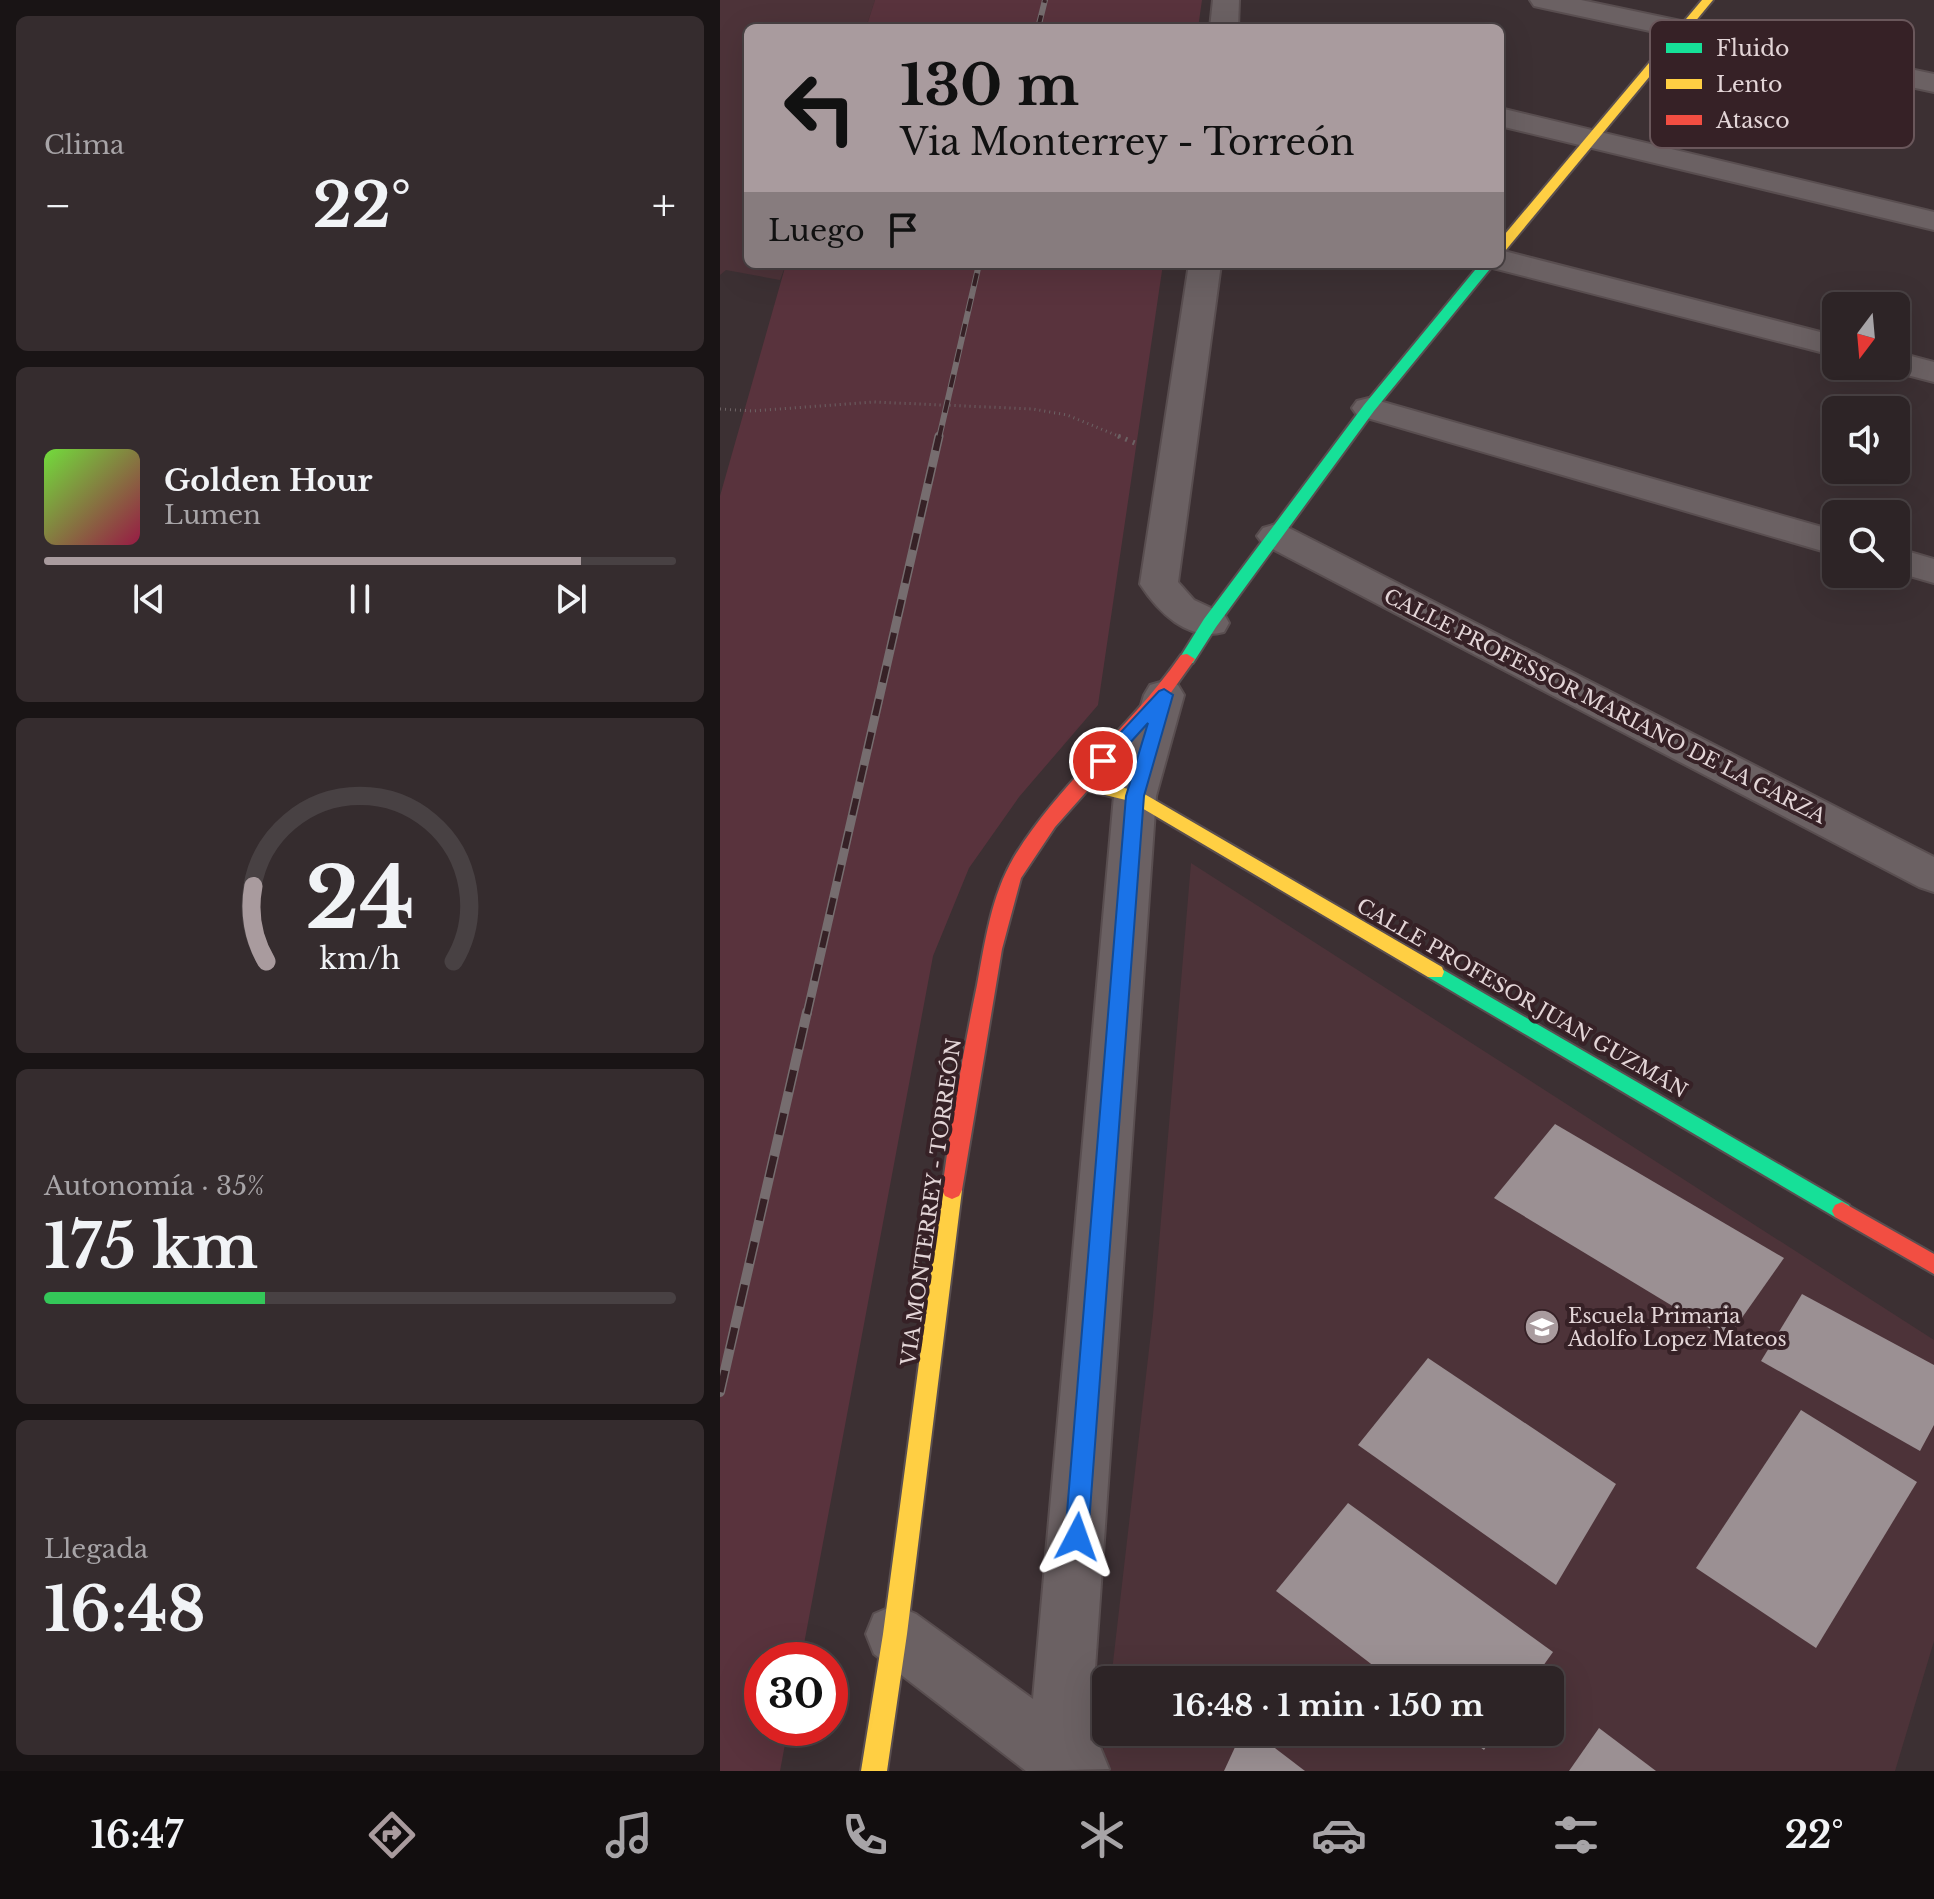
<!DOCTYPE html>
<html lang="es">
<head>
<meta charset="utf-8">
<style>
  body { margin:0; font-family:"Libre Baskerville",serif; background:#352c2e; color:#f1f3f6; height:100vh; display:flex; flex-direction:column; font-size:30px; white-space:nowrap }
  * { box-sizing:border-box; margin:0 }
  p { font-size:26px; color:#a7a4a7 }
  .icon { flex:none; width:44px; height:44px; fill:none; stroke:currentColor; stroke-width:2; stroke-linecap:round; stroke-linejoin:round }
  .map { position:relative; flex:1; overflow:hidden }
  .details { display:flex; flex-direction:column; gap:16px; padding:16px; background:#191415; width:720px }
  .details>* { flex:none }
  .hud { position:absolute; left:24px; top:24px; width:760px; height:244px; border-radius:12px; box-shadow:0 8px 32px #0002,0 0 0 2px #484143; background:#a99b9e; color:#111; overflow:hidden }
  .needle { width:52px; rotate:196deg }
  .fabs { position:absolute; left:1102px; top:292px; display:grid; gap:16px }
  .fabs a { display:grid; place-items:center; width:88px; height:88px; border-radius:12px; background:#2d2426; box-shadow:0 8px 32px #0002,0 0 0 2px #484143; font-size:40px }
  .speed { position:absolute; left:24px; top:1642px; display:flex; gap:16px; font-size:40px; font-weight:700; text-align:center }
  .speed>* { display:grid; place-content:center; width:104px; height:104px; border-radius:50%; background:#2d2426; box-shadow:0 8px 32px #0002,0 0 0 2px #484143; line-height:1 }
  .speed .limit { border:12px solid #d22; background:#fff; color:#111 }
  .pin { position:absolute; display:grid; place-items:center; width:68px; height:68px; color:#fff; margin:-34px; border:4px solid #fff; border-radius:50%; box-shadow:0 2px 8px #0007 }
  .me { position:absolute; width:88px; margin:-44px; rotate:4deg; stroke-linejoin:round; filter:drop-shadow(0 0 6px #0008) }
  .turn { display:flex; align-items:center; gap:28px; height:168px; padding:0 24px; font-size:36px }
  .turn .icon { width:104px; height:104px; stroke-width:2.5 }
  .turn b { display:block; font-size:56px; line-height:68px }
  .then { display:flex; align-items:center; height:76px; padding:0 24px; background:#0003; gap:16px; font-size:30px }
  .big { font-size:60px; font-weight:800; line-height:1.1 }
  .details .tile { flex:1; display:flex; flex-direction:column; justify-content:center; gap:12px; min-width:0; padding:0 28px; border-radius:12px; background:#352c2e }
  .details .dial { align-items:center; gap:0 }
  .dial svg { height:208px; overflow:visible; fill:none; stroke:#484143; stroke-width:7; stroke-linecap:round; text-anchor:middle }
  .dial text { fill:#f1f3f6; stroke:none }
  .song { display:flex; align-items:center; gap:24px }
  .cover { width:96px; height:96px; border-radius:12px; background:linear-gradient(135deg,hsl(100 70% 55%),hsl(340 70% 35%)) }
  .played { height:8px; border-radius:4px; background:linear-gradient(90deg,#a99b9e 85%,#484143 85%) }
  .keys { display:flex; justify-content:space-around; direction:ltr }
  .heat { display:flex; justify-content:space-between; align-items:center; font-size:44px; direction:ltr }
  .charge { height:12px; border-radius:6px; background:linear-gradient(90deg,#34c759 35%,#484143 0) }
  .trip { position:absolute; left:372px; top:1666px; width:472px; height:80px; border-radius:12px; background:#2d2426; box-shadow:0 8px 32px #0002,0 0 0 2px #484143; font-weight:800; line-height:80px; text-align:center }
  .menu { display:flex; height:128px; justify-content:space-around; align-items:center; background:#120e0f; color:#a7a4a7 }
  .menu .icon { width:56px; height:56px }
  .menu .current { color:#a99b9e }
  .menu b { font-size:36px; color:#f1f3f6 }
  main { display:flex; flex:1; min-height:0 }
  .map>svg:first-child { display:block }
</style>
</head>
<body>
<main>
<section class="details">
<div class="tile"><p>Clima</p>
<div class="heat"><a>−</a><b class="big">22°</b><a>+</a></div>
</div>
<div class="tile">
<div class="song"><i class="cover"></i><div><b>Golden Hour</b><p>Lumen</p></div></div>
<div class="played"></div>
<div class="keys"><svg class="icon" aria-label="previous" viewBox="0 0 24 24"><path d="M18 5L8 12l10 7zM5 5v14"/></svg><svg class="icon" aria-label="pause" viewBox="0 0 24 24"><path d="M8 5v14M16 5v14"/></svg><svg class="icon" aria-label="next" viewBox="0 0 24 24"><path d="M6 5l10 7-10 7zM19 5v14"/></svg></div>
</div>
<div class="tile dial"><svg viewBox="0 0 100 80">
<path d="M14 69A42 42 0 1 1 86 69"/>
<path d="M14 69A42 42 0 0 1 9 40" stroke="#a99b9e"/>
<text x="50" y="56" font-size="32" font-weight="700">24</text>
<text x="50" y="72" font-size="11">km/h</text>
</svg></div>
<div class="tile"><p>Autonomía · 35%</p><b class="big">175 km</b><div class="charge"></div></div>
<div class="tile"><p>Llegada</p><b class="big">16:48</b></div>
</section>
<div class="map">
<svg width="1214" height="1771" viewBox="0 0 1214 1771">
  <rect width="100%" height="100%" fill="#3c3033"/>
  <g fill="#4d3339">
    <path d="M0 0H155L146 28H28V264H66L60 280 6 270 0 275Z"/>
    <path d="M471 863 1214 1340V1641L1175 1771H390L382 1764 386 1727V1732H830V1680H391L433 1315Z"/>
  </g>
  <g fill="#59333d">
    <path d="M155 0H482L478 28H146Z"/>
    <path d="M66 264H443L378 705 299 797 249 868 213 956 81 1660H42V1728H68L60 1771H0V496Z"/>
  </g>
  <g fill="#9b9093">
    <path d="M835 1124 1064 1258 1007 1339 774 1198Z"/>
    <path d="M1082 1294 1214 1365V1425L1200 1451 1041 1361Z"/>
    <path d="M708 1358 896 1484 836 1585 638 1445Z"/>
    <path d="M1081 1410 1197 1482 1096 1648 976 1568Z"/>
    <path d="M628 1503 833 1652 813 1680H672L556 1591Z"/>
    <path d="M879 1728 936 1771H849Z"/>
    <path d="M522 1732H534L585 1771H504Z"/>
    <path d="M740 1732H776L764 1750Z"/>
  </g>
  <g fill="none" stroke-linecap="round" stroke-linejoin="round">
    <g stroke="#594e50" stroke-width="4">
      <g id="street">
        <path d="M493 0H519L518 28H490Z"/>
        <path d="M810 0H861L1214 74V92L823 8 814 6Z"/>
        <path d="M780 108 1214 212V230L780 126Z"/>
        <path d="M780 250 1116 336V356L769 267 767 264H780Z"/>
        <path d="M469 264H501L458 582 474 600 504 614 509 623 504 632C468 642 438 612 420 584Z"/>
        <path d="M1176 352 1214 362V382L1164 369 1162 366H1176Z"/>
        <path d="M649 398 1116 531V555L637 415 632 408 637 401Z"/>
        <path d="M556 524 569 528 1214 857V892L1199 887 543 544 537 536 543 528Z"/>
        <path d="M1176 548 1214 559V583L1176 572Z"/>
        <path d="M444 681 458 685 464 695 436 796 370 1740 380 1747 389 1769 306 1771 154 1654 146 1634 154 1614 175 1605 196 1614 313 1699 394 796 424 695 430 685Z"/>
      </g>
    </g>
    <g stroke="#594e50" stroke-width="4">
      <g id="fast">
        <path d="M760 264H774L654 411 496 627 473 663H461L459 659 484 619 644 405Z"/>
        <path d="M715 965 1129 1205 1132 1211 1129 1217 1122 1220 1115 1217 708 977 706 972 708 967Z"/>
      </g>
    </g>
    <g stroke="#594e50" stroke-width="4">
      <g id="slow">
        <path d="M982 0H993L785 251 780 252V240Z"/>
        <path d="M362 778 421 792 722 967 724 972 722 977H708L410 801 356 788 353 784 356 780Z"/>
        <path d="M232 1181 239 1184 242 1190 187 1634 167 1771H141L163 1634 222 1190 225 1184Z"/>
      </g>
    </g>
    <g stroke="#594e50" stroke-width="4">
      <g id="jam">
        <path d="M467 654 475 659 437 712 335 827 301 878 282 949 242 1190 239 1196 232 1199 225 1196 222 1190C231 1121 243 1053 257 985 265 942 271 896 294 857 338 784 411 727 461 655Z"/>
        <path d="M1122 1202 1214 1254V1274L1115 1217 1112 1211 1115 1205Z"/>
      </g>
    </g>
    <path stroke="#6c6264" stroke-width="3" stroke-dasharray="1 4" stroke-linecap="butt" d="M0 409 32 411 154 402 313 409 347 415 403 438"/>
    <path stroke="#6c6264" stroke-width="5" stroke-dasharray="2 6" stroke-linecap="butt" d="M398 436 415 443"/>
    <use href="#street" fill="#6b6163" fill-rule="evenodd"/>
    <use href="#fast" fill="#16e098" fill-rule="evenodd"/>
    <use href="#slow" fill="#ffcf43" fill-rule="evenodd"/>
    <use href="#jam" fill="#f24e42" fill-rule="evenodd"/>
    <g stroke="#766d6f" stroke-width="6">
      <g id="rail-far2">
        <path d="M318 28 325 0"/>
        <path d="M219 438 259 264"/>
      </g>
    </g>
    <g stroke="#766d6f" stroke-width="9">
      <path id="rail-far1" d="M87 1014 219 436"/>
    </g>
    <g stroke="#766d6f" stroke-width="10">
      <path id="rail" d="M0 1392 87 1012"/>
    </g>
    <use href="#rail-far2" stroke="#362126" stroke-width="4" stroke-dasharray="13" stroke-linecap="butt"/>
    <use href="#rail-far1" stroke="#362126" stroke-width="6" stroke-dasharray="17" stroke-linecap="butt"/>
    <use href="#rail" stroke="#362126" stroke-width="7" stroke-dasharray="22" stroke-linecap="butt"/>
  </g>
  <path fill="#1a73e8" stroke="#114b97" stroke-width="2" d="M444 689 453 695 424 796 368 1537 365 1545 357 1548 348 1545 345 1537 406 796 428 723 389 766 383 767 374 761 439 691Z"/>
  <defs>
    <g id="school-disc" transform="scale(1.8)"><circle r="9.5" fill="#a99b9e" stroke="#362126"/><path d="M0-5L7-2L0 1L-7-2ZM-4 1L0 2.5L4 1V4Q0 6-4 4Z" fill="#fff"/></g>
  </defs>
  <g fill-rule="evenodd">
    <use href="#school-disc" x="822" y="1327"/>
  </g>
  <g text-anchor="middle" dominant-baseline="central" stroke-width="8" stroke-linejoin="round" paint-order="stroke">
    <g font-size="20" fill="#e3d5d7" stroke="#362126">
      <text transform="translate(885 706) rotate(27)">CALLE PROFESSOR MARIANO DE LA GARZA</text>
      <text transform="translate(802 998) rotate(30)">CALLE PROFESOR JUAN GUZMÁN</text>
      <text transform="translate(211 1202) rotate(-82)">VIA MONTERREY - TORREÓN</text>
    </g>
    <g font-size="20" fill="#e3d5d7" stroke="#362126" text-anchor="start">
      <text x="848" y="1316">Escuela Primaria<tspan x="848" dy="23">Adolfo Lopez Mateos</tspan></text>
    </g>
  </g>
  <rect x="930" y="20" width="264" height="128" rx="12" fill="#362126" stroke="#6a575b" stroke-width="2"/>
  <rect x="946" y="43" width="36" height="10" fill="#16e098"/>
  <rect x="946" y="79" width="36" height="10" fill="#ffcf43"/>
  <rect x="946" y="115" width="36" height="10" fill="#f24e42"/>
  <g font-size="22" fill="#e3d5d7">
    <text x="996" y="56">Fluido</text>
    <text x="996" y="92">Lento</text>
    <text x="996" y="128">Atasco</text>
  </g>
</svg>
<div class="fabs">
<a><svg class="needle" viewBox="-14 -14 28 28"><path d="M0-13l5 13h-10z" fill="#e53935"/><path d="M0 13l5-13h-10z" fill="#a7a4a7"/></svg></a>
<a><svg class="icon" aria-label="sound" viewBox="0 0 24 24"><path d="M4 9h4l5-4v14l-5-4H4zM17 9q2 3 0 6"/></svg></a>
<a><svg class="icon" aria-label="search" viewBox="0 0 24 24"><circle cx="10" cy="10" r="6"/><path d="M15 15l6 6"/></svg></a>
</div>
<div class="speed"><div class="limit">30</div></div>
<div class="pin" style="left:383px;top:761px;background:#d93025"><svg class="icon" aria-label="arrive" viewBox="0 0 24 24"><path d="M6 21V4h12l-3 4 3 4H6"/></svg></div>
<svg class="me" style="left:357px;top:1537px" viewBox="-20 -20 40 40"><path d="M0-17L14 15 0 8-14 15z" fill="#1a73e8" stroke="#fff" stroke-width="4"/></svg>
<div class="trip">16:48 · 1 min · 150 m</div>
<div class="hud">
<div class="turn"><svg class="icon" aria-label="left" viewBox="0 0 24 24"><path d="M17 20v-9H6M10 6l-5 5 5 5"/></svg><div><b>130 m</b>Via Monterrey - Torreón</div></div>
<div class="then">Luego<svg class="icon" aria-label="arrive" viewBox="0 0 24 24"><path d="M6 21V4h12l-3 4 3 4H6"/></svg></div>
</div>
</div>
</main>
<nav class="menu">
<b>16:47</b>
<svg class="icon current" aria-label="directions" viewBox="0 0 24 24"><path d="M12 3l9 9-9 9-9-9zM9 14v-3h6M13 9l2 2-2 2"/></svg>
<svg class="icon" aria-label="music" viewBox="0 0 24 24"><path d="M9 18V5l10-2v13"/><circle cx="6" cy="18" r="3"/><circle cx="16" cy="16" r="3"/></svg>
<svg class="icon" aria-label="phone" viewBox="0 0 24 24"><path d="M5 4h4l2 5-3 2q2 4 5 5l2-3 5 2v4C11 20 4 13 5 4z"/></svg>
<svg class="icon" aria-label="climate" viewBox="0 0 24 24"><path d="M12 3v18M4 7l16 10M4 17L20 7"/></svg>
<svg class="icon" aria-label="car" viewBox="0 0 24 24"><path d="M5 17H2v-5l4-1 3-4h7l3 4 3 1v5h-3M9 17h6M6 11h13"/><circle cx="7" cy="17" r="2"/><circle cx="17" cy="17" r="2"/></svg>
<svg class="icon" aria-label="filters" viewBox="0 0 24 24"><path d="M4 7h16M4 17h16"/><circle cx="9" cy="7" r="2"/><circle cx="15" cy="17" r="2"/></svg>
<b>22°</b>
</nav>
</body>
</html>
